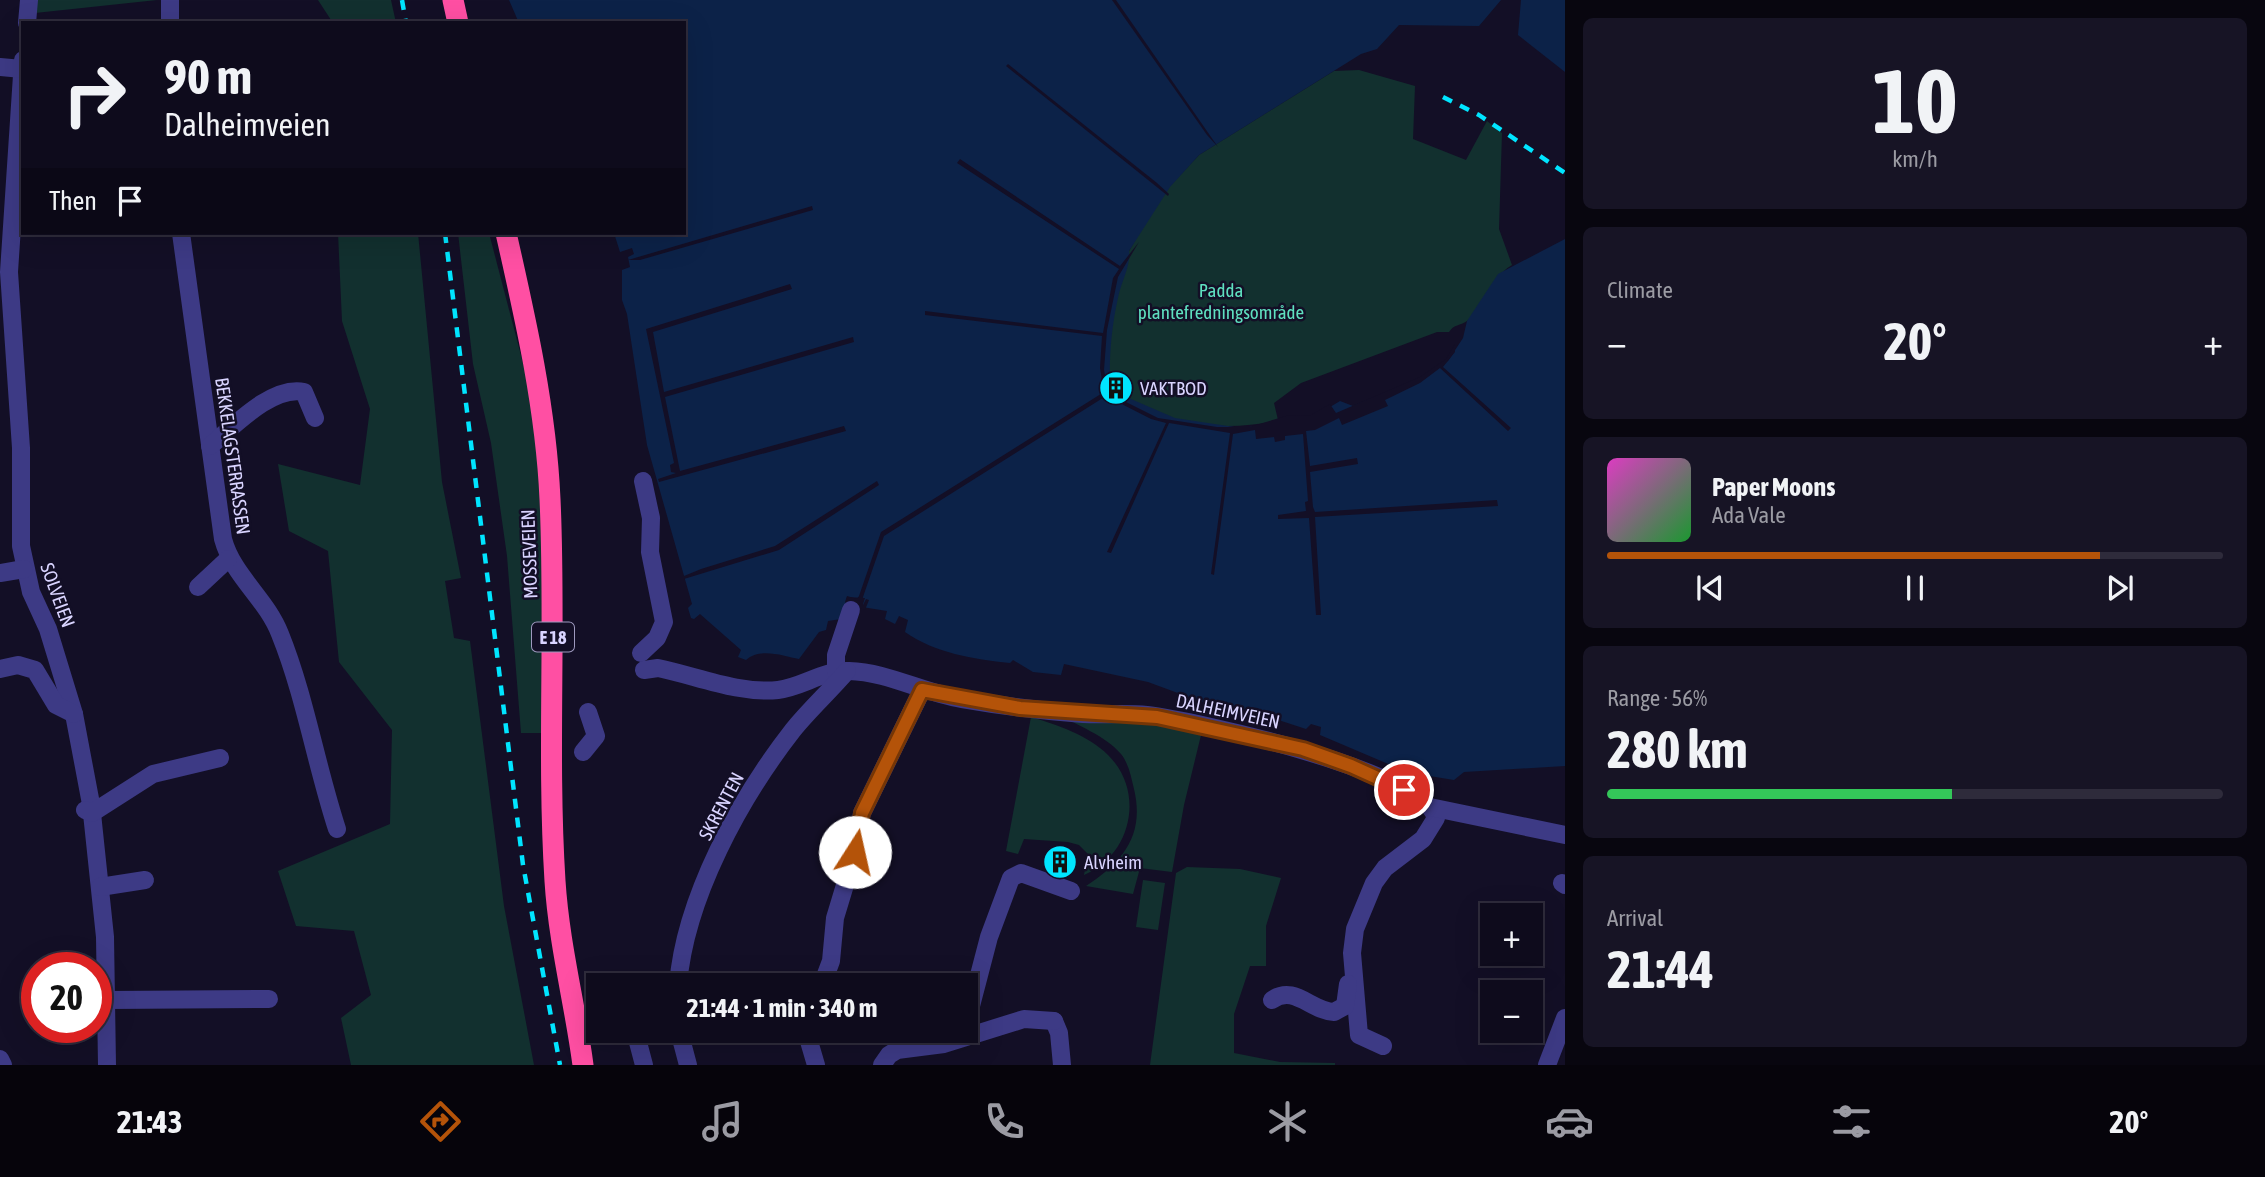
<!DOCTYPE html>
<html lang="en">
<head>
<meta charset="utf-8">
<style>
  body { margin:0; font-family:"Asap Condensed",sans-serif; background:#171425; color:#f1f3f6; height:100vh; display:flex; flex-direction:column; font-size:26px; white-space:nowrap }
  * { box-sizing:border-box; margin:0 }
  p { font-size:23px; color:#9b9ba3 }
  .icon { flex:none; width:38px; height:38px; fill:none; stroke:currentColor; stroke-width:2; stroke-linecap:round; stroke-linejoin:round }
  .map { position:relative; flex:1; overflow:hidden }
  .sheet { display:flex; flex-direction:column; gap:18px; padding:18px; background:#08060f; width:700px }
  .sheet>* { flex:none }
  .guide { position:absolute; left:21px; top:21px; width:665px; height:214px; border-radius:0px; box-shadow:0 7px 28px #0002,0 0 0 2px #2e2b3b; background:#0e0b1c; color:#f1f3f6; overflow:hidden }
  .fabs { position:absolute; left:1480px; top:903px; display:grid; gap:14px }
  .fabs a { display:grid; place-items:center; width:63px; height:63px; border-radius:0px; background:#0e0b1c; box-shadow:0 7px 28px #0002,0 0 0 2px #2e2b3b; font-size:35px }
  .speed { position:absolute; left:21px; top:952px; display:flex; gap:14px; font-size:35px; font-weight:700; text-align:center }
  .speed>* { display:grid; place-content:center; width:91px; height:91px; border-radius:50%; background:#0e0b1c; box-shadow:0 7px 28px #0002,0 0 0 2px #2e2b3b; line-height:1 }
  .speed .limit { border:10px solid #d22; background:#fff; color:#111 }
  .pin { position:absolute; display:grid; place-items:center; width:60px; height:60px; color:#fff; margin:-30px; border:4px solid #fff; border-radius:50%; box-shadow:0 2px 7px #0007 }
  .me { position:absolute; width:77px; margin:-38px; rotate:10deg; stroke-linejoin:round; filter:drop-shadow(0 0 5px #0008) }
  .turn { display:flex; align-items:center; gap:24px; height:147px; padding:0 28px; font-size:32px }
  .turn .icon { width:91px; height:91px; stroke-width:2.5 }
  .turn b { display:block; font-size:49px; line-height:60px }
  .then { display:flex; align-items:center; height:66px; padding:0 28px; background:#0003; gap:14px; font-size:26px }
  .big { font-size:52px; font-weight:700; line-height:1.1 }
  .sheet .tile { flex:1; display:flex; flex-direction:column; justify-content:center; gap:10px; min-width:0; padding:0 24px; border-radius:10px; background:#171425 }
  .sheet .dial { align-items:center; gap:0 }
  .dial b { font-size:91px; line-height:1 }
  .song { display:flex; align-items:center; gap:21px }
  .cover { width:84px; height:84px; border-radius:10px; background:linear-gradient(135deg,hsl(310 70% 55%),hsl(130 70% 35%)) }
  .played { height:7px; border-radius:4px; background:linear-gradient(90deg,#b45309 80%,#2e2b3b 80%) }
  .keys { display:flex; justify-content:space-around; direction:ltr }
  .heat { display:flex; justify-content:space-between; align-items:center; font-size:38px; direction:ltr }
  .charge { height:10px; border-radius:5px; background:linear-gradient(90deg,#34c759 56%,#2e2b3b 0) }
  .trip { position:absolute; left:586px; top:973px; width:392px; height:70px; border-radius:0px; background:#0e0b1c; box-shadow:0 7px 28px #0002,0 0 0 2px #2e2b3b; font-weight:700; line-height:70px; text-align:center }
  .tab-bar { display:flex; height:112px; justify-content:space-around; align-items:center; background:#06040b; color:#9b9ba3 }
  .tab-bar .icon { width:49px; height:49px }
  .tab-bar .selected { color:#b45309 }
  .tab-bar b { font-size:32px; color:#f1f3f6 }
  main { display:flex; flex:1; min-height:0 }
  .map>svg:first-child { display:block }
</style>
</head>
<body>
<main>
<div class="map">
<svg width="1565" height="1065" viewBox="0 0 1565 1065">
  <rect width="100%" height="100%" fill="#130f26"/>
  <g fill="#12302f">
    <path d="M36 0H157L35 13Z"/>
    <path d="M318 0H391L396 23H333Z"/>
    <path d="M1359 70 1415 86 1413 139 1466 160 1487 121 1502 133 1499 229 1512 265C1486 281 1485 308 1467 321 1460 326 1454 324 1449 332H1437L1301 383 1274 403 1278 420C1227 433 1153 425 1110 391L1104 325 1129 251 1149 216 1170 186 1199 155 1334 71Z"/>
    <path d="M338 233H418L442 482 461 578 445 581 454 638 470 641 504 906 534 1065H351L341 1018 371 995 354 931 296 926 278 871 390 824 392 730 339 662 328 551 289 531 278 464 360 485 370 409 342 321Z"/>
    <path d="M458 233H489L530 390 542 488 545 733H521L507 556 491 443 473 364Z"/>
    <path d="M1057 714 1123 718 1202 731 1184 805 1172 872 1140 868 1133 894 1086 886C1123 862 1145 835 1134 789 1131 777 1129 764 1121 754 1106 736 1077 725 1057 714Z"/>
    <path d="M1031 717C1057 725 1088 735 1108 755 1146 792 1131 856 1084 875L1088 854 1079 845 1068 842 1024 839 1018 854 1006 851Z"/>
    <path d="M1187 867 1240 869 1281 878 1266 926V966H1250L1234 1014V1053L1280 1062 1335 1063V1065H1150L1176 873Z"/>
    <path d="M1143 880 1165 883 1158 930 1136 927Z"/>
  </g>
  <g fill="#0c2248">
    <path d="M509 0H1501L1479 26 1399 25 1377 49 1361 54 1199 155 1170 187 1129 251C1131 266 1121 282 1118 298 1111 329 1109 358 1110 390L1175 418 1241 428 1312 418 1340 401 1353 406 1428 375 1448 361 1463 338 1467 321 1498 274 1565 239V766L1464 772 1454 780 1411 773V769L1393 766 1320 735 1321 727 1311 724 1306 729 1266 716 1205 703 1148 682 1064 664 1061 675 1033 672 1013 660 1010 663C973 659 935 653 905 632L908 620 899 616 895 624 885 619 887 611 862 607 865 598 847 597 841 619 828 621 826 630 819 632 799 659C784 656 760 647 746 660L738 657 741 650 700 614 694 619 691 618 688 608 692 604 647 445 627 314 622 300V270L630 267 628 257 634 254 632 248 620 252 614 233H684V23H519Z"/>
    <path d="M1521 0H1565V72L1518 35Z"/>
  </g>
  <g fill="#130f26">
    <path d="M1112 0H1116L1218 147 1207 135Z"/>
    <path d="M1008 64 1157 183 1169 194 1168 196 1006 66Z"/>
    <path d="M960 159 1120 266 1139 242 1118 277 1107 330 1104 370 1107 384 1116 397 1158 418 1217 427H1249L1286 416 1311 415 1330 404 1336 413 1420 377 1446 359 1455 344V352L1443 367 1511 428 1508 431 1440 368 1420 383 1385 400 1388 406 1342 425 1339 418 1315 430 1306 431 1310 466 1357 458 1358 464 1310 472 1313 507 1315 512 1497 500 1498 506 1315 517 1321 615H1316L1309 518 1278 519V515L1306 511 1305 502 1308 501 1303 434 1285 436V440L1275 442 1274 437 1256 439 1255 430 1233 434 1214 575 1211 574 1230 433 1169 423 1111 553 1107 552 1166 423 1151 419 1106 396 884 536 863 597V605L866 599 869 600 865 610 859 608 860 600 845 602 847 596 857 599 859 596 881 532 1104 392 1100 368 1102 336 925 315V311L1103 333 1113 278 1119 269 957 163Z"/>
    <path d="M812 206 813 210 640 260H628Z"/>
    <path d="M790 284 792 289 653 332 664 392 853 337 854 342 665 397 680 471 844 426 846 431 659 482 658 479 676 473 671 472 670 465 674 463 646 329Z"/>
    <path d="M877 481 879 485 779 550 684 579V576L701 569 775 546Z"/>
  </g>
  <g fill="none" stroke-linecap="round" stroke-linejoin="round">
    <g stroke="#3d3a85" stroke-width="18">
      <path d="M27 23 29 0"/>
      <path d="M170 23V0"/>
      <path d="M23 60 9 272 21 448V546L31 592 48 629 74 714 91 804 105 937 107 1065"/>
      <path d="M0 67 22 69"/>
      <path d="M181 233 223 539C233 576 266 598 280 634 305 696 316 765 337 829"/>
      <path d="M210 446C233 427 272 385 304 392L315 418"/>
      <path d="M0 573 24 569"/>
      <path d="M198 587 228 559"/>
      <path d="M641 653 657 638 664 622 650 552 651 518 643 481"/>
      <path d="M0 669 18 665 35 670 56 705 74 714"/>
      <path d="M644 670 658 668C697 676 738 694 778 690 803 687 823 670 849 671 888 672 923 693 962 699 1002 706 1043 711 1083 714 1104 715 1126 713 1147 715 1196 721 1423 771 1436 818L1423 839 1385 868 1374 883 1355 929 1352 953 1359 1035 1383 1046"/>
      <path d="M836 672V655L851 610"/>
      <path d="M583 752 596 736 588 712"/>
      <path d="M1430 807 1565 835"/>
      <path d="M85 810 92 813 153 774 220 758"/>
      <path d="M1562 883 1565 885"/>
      <path d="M100 887 145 880"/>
      <path d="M678 985C685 898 740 798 793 730 810 709 830 691 847 671"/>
      <path d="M822 985 831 961 835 918 855 852 862 813 922 690"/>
      <path d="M108 1000 269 999"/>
      <path d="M1272 1000C1294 984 1311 1011 1334 1012L1345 1006 1348 984"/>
      <path d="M1054 1021 1059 1033 1062 1065"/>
      <path d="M966 1025 989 937 1011 878 1021 873 1071 891"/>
      <path d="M635 1031 644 1065"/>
      <path d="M679 1031 688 1065"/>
      <path d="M806 1031 816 1065"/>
      <path d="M0 1059 3 1065"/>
      <path d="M882 1065 889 1055 897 1050 944 1044 1024 1019 1054 1021"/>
      <path d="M1547 1065 1565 1018"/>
    </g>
    <g stroke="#ff4fa3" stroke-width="21">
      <path d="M453 0 458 23"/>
      <path d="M506 233C526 321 546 409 550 499 556 627 547 754 555 881 559 944 575 1004 583 1065"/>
    </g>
    <g stroke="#00e5ff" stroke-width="4.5" stroke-dasharray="10 9" stroke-linecap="butt">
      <path d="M402 0 406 23"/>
      <path d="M1443 97 1479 115 1565 173"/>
      <path d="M445 233 523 865 560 1065"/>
    </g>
  </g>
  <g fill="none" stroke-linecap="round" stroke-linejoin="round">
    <g stroke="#753606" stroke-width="18">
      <path id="route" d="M855 852 862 813 922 690 1020 708 1157 717 1303 749 1351 766 1404 790"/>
    </g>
    <use href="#route" stroke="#b45309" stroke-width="12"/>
  </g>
  <defs>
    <g id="building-disc" transform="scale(1.75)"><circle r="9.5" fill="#00e5ff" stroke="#130f26"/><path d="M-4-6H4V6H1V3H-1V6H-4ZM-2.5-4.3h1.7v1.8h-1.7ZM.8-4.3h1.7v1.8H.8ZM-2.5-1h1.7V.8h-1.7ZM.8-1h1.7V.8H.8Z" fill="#111"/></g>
  </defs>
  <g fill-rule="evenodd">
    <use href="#building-disc" x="1116" y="388"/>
    <use href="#building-disc" x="1060" y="862"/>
  </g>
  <g text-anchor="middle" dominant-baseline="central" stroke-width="5" stroke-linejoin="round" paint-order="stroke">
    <rect fill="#130f26" stroke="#9e99be" stroke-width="2" x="532" y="622.5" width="42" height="29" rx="5"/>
    <g font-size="18" font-weight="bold" fill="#d9d4ff">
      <text x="553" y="637">E 18</text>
    </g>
    <g font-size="19" fill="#5fe0c0" stroke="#130f26">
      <text x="1221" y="290">Padda<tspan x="1221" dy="22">plantefredningsområde</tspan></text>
    </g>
    <g font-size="19" fill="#d9d4ff" stroke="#130f26" text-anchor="start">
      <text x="1140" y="388">VAKTBOD</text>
      <text x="1084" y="862">Alvheim</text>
    </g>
    <g font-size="19" fill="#d9d4ff" stroke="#130f26">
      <text transform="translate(233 456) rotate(82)">BEKKELAGSTERRASSEN</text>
      <text transform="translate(529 554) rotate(-92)">MOSSEVEIEN</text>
      <text transform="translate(58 595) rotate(70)">SOLVEIEN</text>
      <text transform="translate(1228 711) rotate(12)">DALHEIMVEIEN</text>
      <text transform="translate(721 806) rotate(-62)">SKRENTEN</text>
    </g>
  </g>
</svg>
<div class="fabs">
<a>+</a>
<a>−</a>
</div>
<div class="speed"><div class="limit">20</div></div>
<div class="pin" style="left:1404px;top:790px;background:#d93025"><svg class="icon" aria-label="arrive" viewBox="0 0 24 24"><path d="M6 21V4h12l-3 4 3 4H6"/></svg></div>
<svg class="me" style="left:855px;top:852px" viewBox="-20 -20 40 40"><circle r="19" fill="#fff"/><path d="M0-13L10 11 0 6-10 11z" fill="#b45309"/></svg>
<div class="trip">21:44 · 1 min · 340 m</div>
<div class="guide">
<div class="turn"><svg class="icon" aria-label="right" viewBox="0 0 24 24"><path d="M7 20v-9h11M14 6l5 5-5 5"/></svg><div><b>90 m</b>Dalheimveien</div></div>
<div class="then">Then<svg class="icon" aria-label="arrive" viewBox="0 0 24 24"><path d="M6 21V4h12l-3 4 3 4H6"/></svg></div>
</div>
</div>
<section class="sheet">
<div class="tile dial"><b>10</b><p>km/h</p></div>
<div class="tile"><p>Climate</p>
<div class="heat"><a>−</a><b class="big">20°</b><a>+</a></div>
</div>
<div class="tile">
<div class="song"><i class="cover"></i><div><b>Paper Moons</b><p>Ada Vale</p></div></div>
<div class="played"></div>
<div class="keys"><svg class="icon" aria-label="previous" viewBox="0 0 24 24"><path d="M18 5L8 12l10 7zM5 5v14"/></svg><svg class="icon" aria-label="pause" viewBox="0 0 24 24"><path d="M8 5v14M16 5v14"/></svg><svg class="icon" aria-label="next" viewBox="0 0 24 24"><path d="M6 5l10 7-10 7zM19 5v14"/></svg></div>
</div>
<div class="tile"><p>Range · 56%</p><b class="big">280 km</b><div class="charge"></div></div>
<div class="tile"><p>Arrival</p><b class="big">21:44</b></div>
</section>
</main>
<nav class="tab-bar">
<b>21:43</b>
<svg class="icon selected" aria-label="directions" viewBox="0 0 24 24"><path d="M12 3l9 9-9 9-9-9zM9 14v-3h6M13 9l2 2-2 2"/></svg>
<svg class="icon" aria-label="music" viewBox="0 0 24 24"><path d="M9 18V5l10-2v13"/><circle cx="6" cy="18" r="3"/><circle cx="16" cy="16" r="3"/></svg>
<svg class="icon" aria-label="phone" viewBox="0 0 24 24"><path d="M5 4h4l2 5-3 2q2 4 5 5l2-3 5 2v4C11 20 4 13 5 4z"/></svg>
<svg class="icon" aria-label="climate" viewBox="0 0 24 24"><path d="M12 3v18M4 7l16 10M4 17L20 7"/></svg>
<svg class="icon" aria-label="car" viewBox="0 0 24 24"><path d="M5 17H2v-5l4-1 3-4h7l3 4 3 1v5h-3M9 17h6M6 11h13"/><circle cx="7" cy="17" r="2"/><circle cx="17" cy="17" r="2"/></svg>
<svg class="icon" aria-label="filters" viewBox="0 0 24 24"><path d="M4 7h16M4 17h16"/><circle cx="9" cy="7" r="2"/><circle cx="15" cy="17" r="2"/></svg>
<b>20°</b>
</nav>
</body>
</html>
